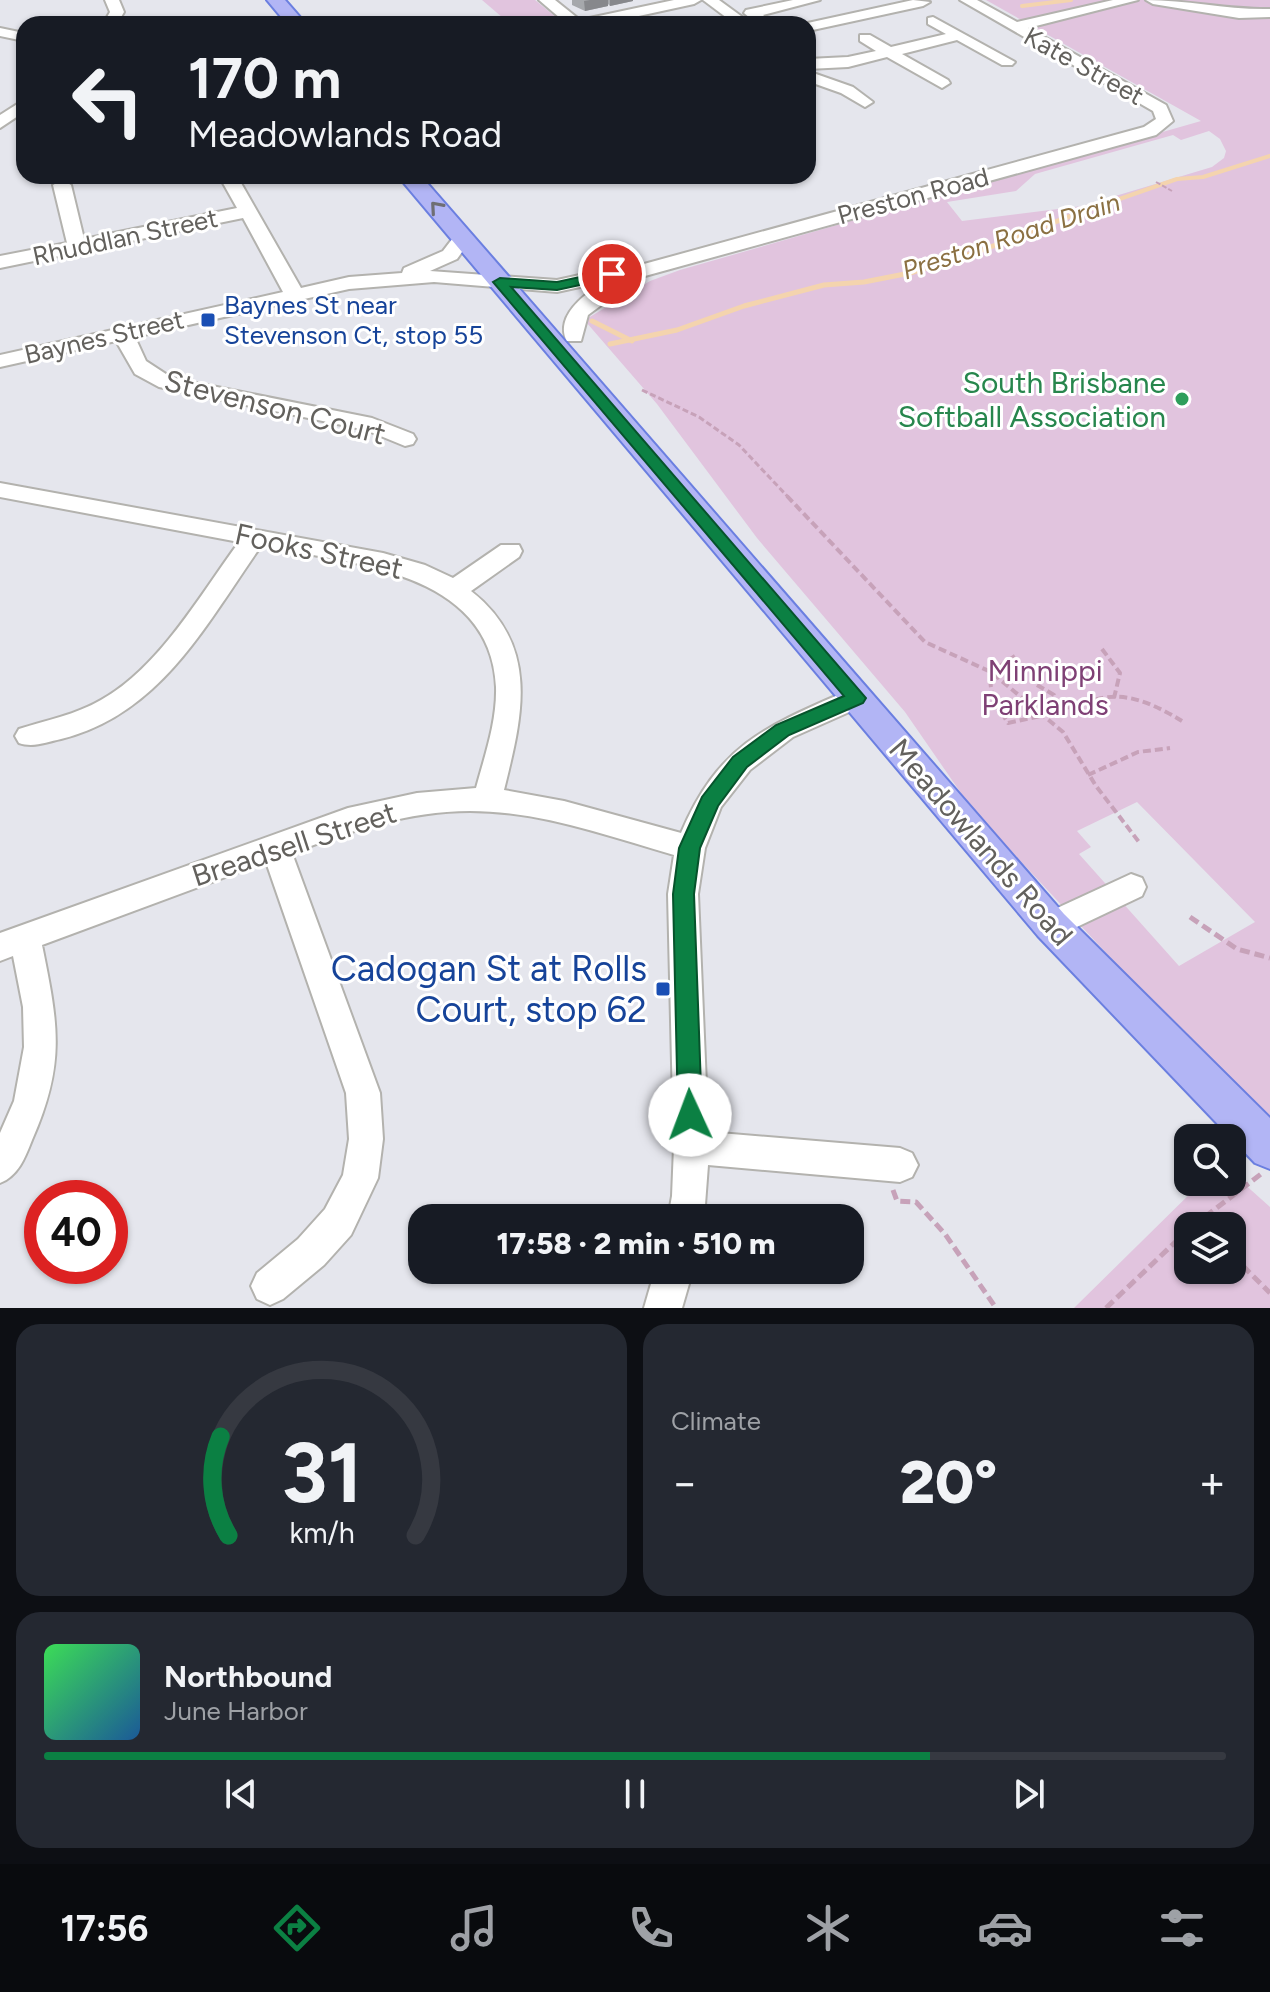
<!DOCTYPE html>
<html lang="en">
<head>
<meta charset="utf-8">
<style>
  body { margin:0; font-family:Figtree,sans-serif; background:#242831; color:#f1f3f6; height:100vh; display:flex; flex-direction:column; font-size:30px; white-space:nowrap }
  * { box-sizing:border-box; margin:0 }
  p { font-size:26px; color:#9ea1a6 }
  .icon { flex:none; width:44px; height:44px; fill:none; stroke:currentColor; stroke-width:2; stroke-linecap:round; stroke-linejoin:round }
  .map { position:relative; height:1308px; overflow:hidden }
  .sheet { display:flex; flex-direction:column; gap:16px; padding:16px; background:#0d0f14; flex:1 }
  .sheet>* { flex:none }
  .guide { position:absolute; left:16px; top:16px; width:800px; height:168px; border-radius:24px; box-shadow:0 2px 6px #0004; background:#171b24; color:#f1f3f6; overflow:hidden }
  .controls { position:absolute; left:1174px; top:1124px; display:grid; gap:16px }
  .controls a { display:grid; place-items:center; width:72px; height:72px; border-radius:16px; background:#171b24; box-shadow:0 2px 6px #0004; font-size:40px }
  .speed { position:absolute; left:24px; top:1180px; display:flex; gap:16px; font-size:40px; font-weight:700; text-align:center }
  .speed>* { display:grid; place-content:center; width:104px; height:104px; border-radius:50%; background:#171b24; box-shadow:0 2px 6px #0004; line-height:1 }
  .speed .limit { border:12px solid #d22; background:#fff; color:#111 }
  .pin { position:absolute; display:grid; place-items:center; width:68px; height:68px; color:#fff; margin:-34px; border:4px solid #fff; border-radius:50%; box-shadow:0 2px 8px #0007 }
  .me { position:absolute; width:88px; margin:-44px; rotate:358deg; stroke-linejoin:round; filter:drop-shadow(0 0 6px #0008) }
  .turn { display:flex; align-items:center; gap:28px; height:168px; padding:0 40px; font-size:36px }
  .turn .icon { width:104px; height:104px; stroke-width:2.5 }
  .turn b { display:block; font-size:56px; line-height:68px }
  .big { font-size:60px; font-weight:800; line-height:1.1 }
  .sheet .tile { flex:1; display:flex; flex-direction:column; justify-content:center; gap:12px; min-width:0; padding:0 28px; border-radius:24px; background:#242831 }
  .sheet .dial { align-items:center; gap:0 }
  .dial svg { height:208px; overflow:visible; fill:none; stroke:#363941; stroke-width:7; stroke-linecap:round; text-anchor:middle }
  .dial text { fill:#f1f3f6; stroke:none }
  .song { display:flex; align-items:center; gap:24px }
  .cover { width:96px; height:96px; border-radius:12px; background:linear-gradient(135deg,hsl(130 70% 55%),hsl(210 70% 35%)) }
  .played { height:8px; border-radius:4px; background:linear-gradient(90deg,#0b8043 75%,#363941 75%) }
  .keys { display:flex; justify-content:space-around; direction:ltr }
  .heat { display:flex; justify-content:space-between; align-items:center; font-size:44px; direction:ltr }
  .sheet .tiles { flex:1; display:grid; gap:16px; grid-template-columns:1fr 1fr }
  .tile:last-child { grid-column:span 2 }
  .trip { position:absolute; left:408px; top:1204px; width:456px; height:80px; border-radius:24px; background:#171b24; box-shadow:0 2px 6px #0004; font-weight:800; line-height:80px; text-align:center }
  .tabs { display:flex; height:128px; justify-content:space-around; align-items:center; background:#090b0e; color:#9ea1a6 }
  .tabs .icon { width:56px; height:56px }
  .tabs .active { color:#0b8043 }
  .tabs b { font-size:36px; color:#f1f3f6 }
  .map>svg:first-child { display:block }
</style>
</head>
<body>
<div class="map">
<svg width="1270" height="1308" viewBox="0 0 1270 1308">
  <rect width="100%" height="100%" fill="#e5e6ed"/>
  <g fill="#e1c4de" fill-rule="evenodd">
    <path d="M482 0H535L557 18 548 24H510Z"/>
    <path d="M986 0H1270V1119L1149 999 972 809 905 712 757 538 657 404 586 322 588 318 650 281 680 270 1201 121ZM1209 131 1220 139 1226 151 1224 158 1212 167 1082 206 962 221 947 202 1016 191 1035 174 1173 135 1181 140ZM1137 802 1255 922 1179 966 1079 854 1091 847 1077 831Z"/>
    <path d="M1232 1173 1270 1207V1308H1074L1202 1182H1232ZM1188 1226H1232V1270H1188Z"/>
  </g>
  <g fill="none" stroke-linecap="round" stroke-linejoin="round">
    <g stroke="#f4d4ae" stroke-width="4">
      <path d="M1022 6 1071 0"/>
      <path d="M1062 219 1177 179 1203 177 1270 156"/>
    </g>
    <g stroke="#f4d4ae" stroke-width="5">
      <path d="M592 321 632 341"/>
      <path d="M610 344 677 330 744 306 824 285 864 282 910 273 980 251 1068 217"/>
    </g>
    <g stroke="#b3b2ae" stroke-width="4">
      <g id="minor">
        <path d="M105 0H119L124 12 117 24H103L110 12Z"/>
        <path d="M539 0H555L580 20 674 0H701L694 4 602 24H567Z"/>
        <path d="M703 0H719L752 24H735Z"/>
        <path d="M793 0H820L763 15 774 24H757L744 13 746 10Z"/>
        <path d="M913 0 930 2 923 6 808 31V24H803Z"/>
        <path d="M960 0H977L1017 22 1113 0H1138L1028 28 1166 105 1173 121 1156 135 645 276H630L557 292 434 282 349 289 135 337 146 361 172 378 372 418 413 434 416 439 413 444 405 446 366 430 159 387 135 374 116 341 0 367V355L283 292 243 218 0 268V256L67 243 53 185 62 180 71 185 84 239 237 208 219 176H237L301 288 349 277 402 273 404 268 443 251 456 234 463 232 472 238 457 259 430 271 557 280 630 264H644L1144 127 1156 119 1153 111Z"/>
        <path d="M1146 0C1188 0 1228 10 1270 9V17L1239 18 1153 4Z"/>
        <path d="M933 17 1015 62 1012 65H1002L957 40 902 54 948 80 950 83 942 88 887 57 848 67 808 69V59L848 57 876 51 860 41V35H870L891 47 946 34 928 24V18Z"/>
        <path d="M0 28 24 33V41L0 36Z"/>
        <path d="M816 74 853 87 873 102 865 107 841 93 810 82V76Z"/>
        <path d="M19 103 24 104V112L0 128V115Z"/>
        <path d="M616 279 626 285 623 289 588 315 581 341H567C553 314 593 285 616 279Z"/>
        <path d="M0 483 383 553 425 565 453 578 501 545H519L522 551 519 557 471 591C541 646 522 717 504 790L564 801 681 833C718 746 764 727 847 691L856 688 865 691 869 698 865 705 793 737 750 770 721 807 705 848 698 894 708 1132 900 1148 912 1153 918 1165 912 1177 900 1182 708 1165 704 1218H668L672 1196 674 1147 668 894 674 855C608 836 540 811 470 811 408 811 350 831 292 853L380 1093 383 1139 378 1178 351 1235 324 1265 283 1299 270 1305 257 1299 251 1286 257 1273 298 1239 325 1209 343 1175 349 1139 346 1093 266 862 42 945C58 1024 66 1063 32 1140 25 1158 18 1176 0 1183V1133L14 1101 24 1047 23 1007 13 956 0 961V933L348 808 417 793 476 788C485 755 497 721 496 687 491 570 348 563 261 546 206 624 161 714 61 739 47 742 33 748 19 743L15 736 19 729C47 720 75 715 101 700 159 668 200 595 239 542L0 497Z"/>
        <path d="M1131 874 1142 878 1146 887 1142 896 1062 934 1051 938 1040 934 1036 925 1040 916Z"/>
        <path d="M655 1270H693L682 1308H644Z"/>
      </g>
    </g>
    <g stroke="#6b7fe0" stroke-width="4">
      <g id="major">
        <path d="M267 0H285L306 24H287Z"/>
        <path d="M398 176H421L1064 914 1270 1118V1169L1255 1163 1038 936Z"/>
      </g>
    </g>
    <path stroke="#c7a2b9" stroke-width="2" stroke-dasharray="5 2" stroke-linecap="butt" d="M1156 182 1172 191"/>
    <path stroke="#c7a2b9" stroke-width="3" stroke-dasharray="6 3" stroke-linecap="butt" d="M642 390 699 417 739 445 789 498"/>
    <g stroke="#c7a2b9" stroke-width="4" stroke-dasharray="8 4" stroke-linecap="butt">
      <path d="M787 496 925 642 991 672 1063 732 1096 786 1139 842"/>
      <path d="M1102 649 1120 673 1114 698"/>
      <path d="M1015 656 991 672C988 693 997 706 1008 723L1045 715 1074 699"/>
      <path d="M1037 685 1054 695 1058 708C1074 709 1086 701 1102 698 1130 692 1159 707 1182 721"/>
      <path d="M1088 775 1138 752 1170 748"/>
    </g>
    <g stroke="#c7a2b9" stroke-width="5" stroke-dasharray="10 5" stroke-linecap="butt">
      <path d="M1190 917 1237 949 1270 958"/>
      <path d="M893 1190 897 1201 916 1202 945 1234 996 1308"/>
      <path d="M1193 1226 1261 1174"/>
      <path d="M1232 1255 1270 1293"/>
      <path d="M1106 1308 1188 1230"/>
    </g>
    <use href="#minor" fill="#fff" fill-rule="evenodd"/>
    <use href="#major" fill="#b2b5f5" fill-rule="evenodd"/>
  </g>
  <path fill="#a6a8ac" d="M572 0H633V1L610 6 608 4V6L585 11 572 5Z"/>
  <g fill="#87888c">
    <path d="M590 0H608V6L585 11 584 1Z"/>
    <path d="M610 0H633V1L610 6Z"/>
  </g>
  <defs><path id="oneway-chevron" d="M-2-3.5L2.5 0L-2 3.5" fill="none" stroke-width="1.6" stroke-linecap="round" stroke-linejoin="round" transform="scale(2)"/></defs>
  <use stroke="#6f6e74" href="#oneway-chevron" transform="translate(436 207) rotate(-131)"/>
  <path fill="#0b8043" stroke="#07532c" stroke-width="2" d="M612 270 618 274 617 277 557 290 511 287 866 698 863 703 789 735 747 767 718 806 700 848 694 894 702 1115 699 1123 690 1127 682 1123 678 1115 673 894 679 848 702 797 733 757 776 725 844 696 493 282 500 278 557 282Z"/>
  <g fill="#1a4fb4" stroke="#fff" stroke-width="3">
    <rect x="200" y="312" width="16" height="16" rx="4"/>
    <rect x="655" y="981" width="16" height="16" rx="4"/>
  </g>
  <circle fill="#2e9e5b" stroke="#fff" stroke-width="3" cx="1182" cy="399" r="8"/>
  <g text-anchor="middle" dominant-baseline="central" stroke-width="6" stroke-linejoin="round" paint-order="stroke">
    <g font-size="26" fill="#63615d" stroke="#fff">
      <text transform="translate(1084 66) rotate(29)">Kate Street</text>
      <text transform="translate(913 196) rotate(-15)">Preston Road</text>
      <text transform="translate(125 237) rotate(-12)">Rhuddlan Street</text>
      <text transform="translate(104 337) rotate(-13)">Baynes Street</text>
    </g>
    <g font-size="26" font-style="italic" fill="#8b7042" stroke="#fff">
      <text transform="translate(1011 236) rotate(-18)">Preston Road Drain</text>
    </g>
    <g font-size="26" fill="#164399" stroke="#fff" text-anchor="start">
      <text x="224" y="305">Baynes St near<tspan x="224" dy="30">Stevenson Ct, stop 55</tspan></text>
    </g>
    <g font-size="30" fill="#27864d" stroke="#fff" text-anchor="end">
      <text x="1166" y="382">South Brisbane<tspan x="1166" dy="34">Softball Association</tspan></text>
    </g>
    <g font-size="30" fill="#63615d" stroke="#fff">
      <text transform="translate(275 407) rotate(14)">Stevenson Court</text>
      <text transform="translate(319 551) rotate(12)">Fooks Street</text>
      <text transform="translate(981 842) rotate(49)">Meadowlands Road</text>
      <text transform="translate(294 844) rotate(-18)">Breadsell Street</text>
    </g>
    <g font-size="30" fill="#7f4075" stroke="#fff">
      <text x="1045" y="670">Minnippi<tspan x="1045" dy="34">Parklands</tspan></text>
    </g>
    <g font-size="36" fill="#164399" stroke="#fff" text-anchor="end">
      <text x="647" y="968">Cadogan St at Rolls<tspan x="647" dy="41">Court, stop 62</tspan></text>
    </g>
  </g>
</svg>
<div class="controls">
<a><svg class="icon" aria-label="search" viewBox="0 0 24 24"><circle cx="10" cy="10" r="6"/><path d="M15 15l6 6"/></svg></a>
<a><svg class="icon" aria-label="layers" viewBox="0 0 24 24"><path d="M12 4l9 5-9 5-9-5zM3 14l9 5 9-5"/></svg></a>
</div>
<div class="speed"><div class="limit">40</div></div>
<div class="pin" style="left:612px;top:274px;background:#d93025"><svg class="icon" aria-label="arrive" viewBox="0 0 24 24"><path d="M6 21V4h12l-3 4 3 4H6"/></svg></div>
<svg class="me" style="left:690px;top:1115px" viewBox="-20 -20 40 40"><circle r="19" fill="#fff"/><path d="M0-13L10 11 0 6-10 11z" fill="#0b8043"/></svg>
<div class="trip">17:58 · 2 min · 510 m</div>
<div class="guide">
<div class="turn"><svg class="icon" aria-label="left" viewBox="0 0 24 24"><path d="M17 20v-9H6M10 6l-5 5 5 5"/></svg><div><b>170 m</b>Meadowlands Road</div></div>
</div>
</div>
<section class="sheet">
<div class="tiles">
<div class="tile dial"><svg viewBox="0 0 100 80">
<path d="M14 69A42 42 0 1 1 86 69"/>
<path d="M14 69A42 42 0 0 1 11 31" stroke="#0b8043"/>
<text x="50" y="56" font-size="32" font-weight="700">31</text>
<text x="50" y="72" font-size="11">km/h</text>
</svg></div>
<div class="tile"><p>Climate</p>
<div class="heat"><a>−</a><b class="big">20°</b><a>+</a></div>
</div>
<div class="tile">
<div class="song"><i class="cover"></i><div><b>Northbound</b><p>June Harbor</p></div></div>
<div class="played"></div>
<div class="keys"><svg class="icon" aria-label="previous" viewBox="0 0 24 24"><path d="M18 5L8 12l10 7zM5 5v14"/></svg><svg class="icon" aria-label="pause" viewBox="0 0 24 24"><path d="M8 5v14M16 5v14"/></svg><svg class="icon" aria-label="next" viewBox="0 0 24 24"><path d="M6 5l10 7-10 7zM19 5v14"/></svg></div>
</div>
</div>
</section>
<nav class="tabs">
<b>17:56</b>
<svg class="icon active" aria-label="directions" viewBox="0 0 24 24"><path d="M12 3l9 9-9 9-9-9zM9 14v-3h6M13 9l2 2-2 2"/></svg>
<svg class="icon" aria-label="music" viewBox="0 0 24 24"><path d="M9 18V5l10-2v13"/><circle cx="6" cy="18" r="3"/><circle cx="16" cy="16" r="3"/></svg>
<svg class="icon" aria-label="phone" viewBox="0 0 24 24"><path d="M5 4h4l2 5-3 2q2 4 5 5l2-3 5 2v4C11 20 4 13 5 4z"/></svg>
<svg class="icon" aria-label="climate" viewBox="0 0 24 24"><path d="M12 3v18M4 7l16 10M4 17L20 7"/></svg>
<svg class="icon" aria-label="car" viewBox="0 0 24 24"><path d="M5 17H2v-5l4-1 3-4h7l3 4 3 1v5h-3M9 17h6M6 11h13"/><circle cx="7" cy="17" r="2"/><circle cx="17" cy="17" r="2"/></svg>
<svg class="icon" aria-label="filters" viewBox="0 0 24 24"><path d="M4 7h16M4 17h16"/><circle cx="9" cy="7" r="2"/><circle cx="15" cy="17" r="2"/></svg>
</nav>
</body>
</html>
